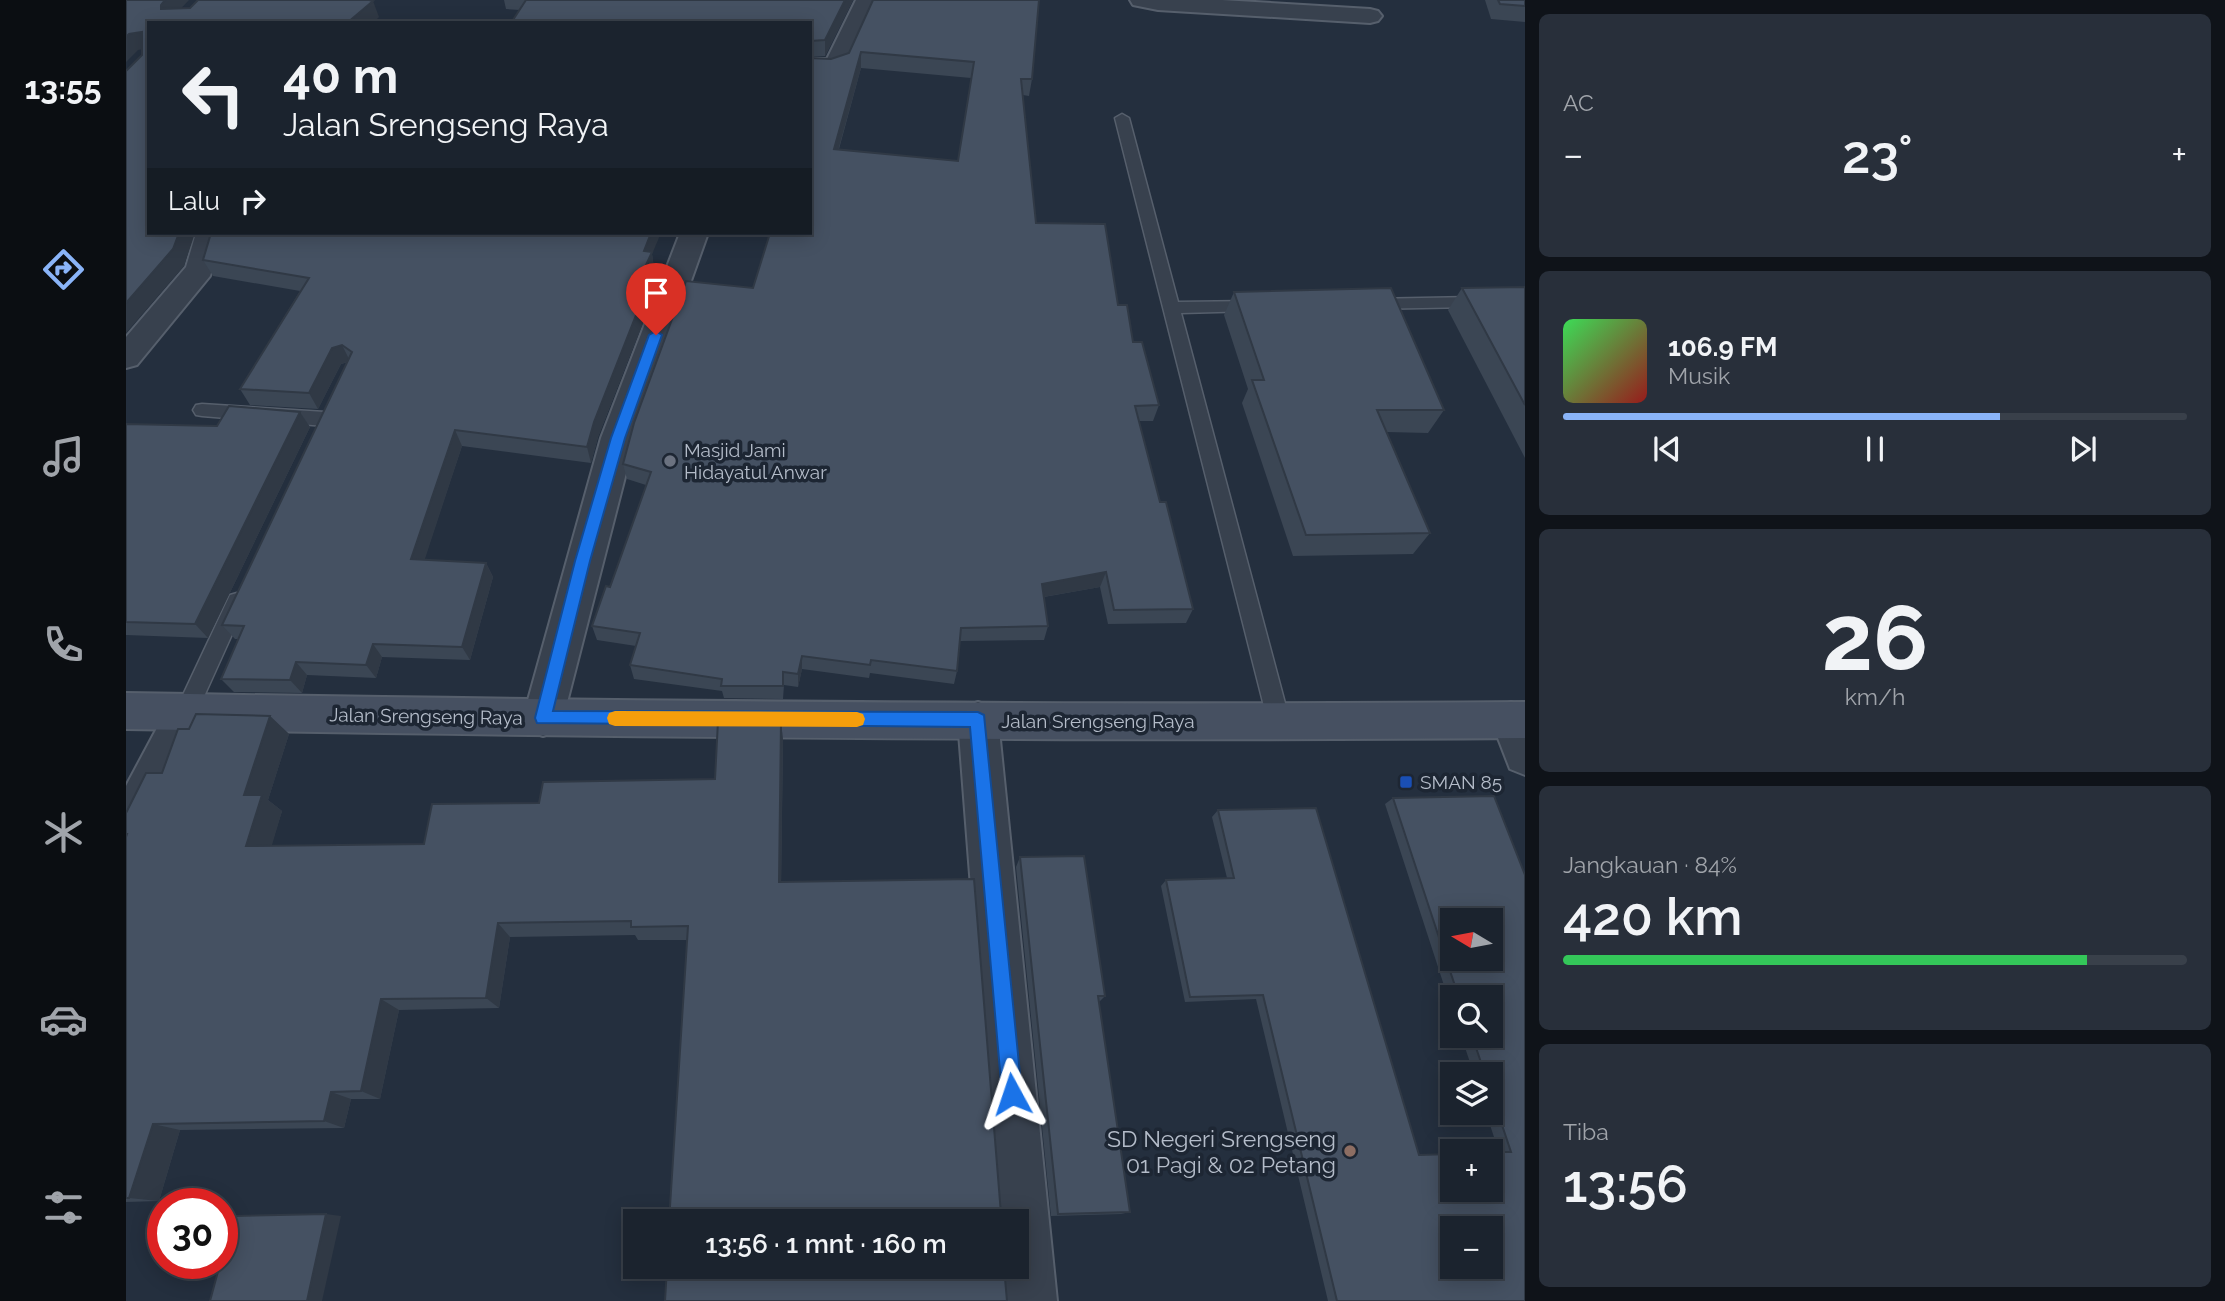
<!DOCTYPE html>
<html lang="id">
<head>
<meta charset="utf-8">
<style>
  body { margin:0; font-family:Raleway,sans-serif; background:#282f3a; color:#f1f3f6; height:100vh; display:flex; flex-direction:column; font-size:26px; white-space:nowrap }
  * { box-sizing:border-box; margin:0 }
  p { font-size:23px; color:#a0a4aa }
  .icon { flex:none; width:38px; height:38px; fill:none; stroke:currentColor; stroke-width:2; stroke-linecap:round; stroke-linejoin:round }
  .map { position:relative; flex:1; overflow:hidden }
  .sheet { display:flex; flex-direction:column; gap:14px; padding:14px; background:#0f1319; width:700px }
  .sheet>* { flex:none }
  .guide { position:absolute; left:21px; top:21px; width:665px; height:214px; border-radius:0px; box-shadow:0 4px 18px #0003,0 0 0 2px #39404a; background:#1b232e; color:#f1f3f6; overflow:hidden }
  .needle { width:46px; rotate:280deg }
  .tools { position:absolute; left:1314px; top:908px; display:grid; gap:14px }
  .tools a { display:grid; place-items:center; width:63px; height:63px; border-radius:0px; background:#1b232e; box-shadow:0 4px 18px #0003,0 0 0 2px #39404a; font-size:35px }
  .speed { position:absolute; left:21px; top:1188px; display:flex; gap:14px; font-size:35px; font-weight:700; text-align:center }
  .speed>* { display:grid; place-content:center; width:91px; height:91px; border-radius:50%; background:#1b232e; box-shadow:0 4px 18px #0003,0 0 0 2px #39404a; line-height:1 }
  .speed .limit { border:10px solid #d22; background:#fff; color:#111 }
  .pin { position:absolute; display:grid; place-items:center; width:60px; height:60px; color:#fff; margin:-72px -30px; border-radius:50% 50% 50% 0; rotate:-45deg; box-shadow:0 0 7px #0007 }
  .pin .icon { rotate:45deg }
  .me { position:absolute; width:77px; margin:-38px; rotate:355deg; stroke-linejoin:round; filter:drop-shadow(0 0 5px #0008) }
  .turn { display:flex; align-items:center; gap:24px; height:147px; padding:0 21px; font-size:32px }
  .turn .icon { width:91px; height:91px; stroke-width:2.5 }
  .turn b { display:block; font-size:49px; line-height:60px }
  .then { display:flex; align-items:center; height:66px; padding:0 21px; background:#0003; gap:14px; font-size:26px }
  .big { font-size:52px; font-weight:600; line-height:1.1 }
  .sheet .widget { flex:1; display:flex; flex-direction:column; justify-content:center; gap:10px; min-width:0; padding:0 24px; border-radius:10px; background:#282f3a }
  .sheet .dial { align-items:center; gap:0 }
  .dial b { font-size:91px; line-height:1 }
  .song { display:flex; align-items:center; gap:21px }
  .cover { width:84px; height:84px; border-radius:10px; background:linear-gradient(135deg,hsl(130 70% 55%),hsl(0 70% 35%)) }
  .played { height:7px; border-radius:4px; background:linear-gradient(90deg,#8ab4f8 70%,#39404a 70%) }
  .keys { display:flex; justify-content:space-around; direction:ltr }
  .heat { display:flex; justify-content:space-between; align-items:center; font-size:38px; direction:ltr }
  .charge { height:10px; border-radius:5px; background:linear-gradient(90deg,#34c759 84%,#39404a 0) }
  .trip { position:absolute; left:497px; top:1209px; width:406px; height:70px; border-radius:0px; background:#1b232e; box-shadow:0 4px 18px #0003,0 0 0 2px #39404a; font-weight:600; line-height:70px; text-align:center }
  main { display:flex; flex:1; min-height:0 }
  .dock { display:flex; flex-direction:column; width:126px; justify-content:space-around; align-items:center; background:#0b0e12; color:#a0a4aa }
  .dock .icon { width:49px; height:49px }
  .dock .active { color:#8ab4f8 }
  .dock b { font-size:32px; color:#f1f3f6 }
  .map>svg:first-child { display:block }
</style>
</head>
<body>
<main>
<nav class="dock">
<b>13:55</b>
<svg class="icon active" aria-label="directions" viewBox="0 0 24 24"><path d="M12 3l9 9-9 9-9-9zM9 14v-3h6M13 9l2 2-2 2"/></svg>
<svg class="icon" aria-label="music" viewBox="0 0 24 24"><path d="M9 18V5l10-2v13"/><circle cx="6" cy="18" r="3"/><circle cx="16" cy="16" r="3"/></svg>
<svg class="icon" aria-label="phone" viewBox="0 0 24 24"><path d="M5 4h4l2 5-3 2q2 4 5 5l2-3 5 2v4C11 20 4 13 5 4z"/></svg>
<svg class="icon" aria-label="climate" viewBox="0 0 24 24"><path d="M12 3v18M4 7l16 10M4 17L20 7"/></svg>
<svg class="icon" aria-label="car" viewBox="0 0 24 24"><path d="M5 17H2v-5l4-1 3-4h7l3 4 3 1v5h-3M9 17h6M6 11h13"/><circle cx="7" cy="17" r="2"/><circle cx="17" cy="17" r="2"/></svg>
<svg class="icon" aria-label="filters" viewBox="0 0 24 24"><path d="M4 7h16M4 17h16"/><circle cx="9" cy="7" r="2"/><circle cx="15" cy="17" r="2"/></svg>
</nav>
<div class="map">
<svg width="1399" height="1301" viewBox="0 0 1399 1301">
  <rect width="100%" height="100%" fill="#242f3e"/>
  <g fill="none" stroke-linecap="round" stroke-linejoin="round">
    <g stroke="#565f6c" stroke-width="3">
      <g id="lane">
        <path d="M996 114 1003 118 1052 302 1128 301 1136 306 1128 311 1055 313 1164 722 1161 729 1153 732 1145 729 1142 722 989 118Z"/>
        <path d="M1399 296V306L1244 309 1236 304 1244 299Z"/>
        <path d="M76 404 199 412 205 414 208 419 205 424 199 426 76 416 70 415 67 410 70 405Z"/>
        <path d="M111 593 118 595 121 601 71 712 68 719 60 722 52 719 49 712 104 595Z"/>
      </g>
    </g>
    <g stroke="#565f6c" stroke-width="4">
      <g id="street">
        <path d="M730 0H752L720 68 705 73H684V59H701Z"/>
        <path d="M1004 0H1096L1244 9 1252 11 1256 16 1252 21 1244 23 1032 10 1007 5Z"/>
        <path d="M70 233H98L84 276 11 365 0 368V337L60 267Z"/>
        <path d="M554 233H582L509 438 437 718 431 731 417 736 403 731 397 718 475 438Z"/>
        <path d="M60 694 74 700 80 712 15 843 0 849V786L46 700Z"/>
        <path d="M852 702 866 707 872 720 931 1301H877L874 1267H891V1222H871L832 720 838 707Z"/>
        <path d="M1385 702 1399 707V775L1384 769 1365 720 1371 707Z"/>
      </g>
    </g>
    <g stroke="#565f6c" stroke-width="4">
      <path id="secondary" d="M0 693C466 701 933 706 1399 702V738C933 742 466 737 0 729Z"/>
    </g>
    <use href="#lane" fill="#38414e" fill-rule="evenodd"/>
    <use href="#street" fill="#38414e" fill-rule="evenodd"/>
    <use href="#secondary" fill="#465061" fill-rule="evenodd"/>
  </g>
  <g fill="#3b4654" fill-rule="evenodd">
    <path d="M378 0H727L699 56 684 57V23L394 10 380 9Z"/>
    <path d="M747 0 906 79 903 96 897 95 910 223 992 305 1033 405 1027 421H1013L1034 502 1067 609 1060 623 982 624 974 587 918 597 922 626 918 640 834 641 831 671 828 684 744 673 743 678 676 669 672 687 658 685 657 699 598 698 596 691 508 679 504 665 510 646 471 640 466 626 484 587 520 485 501 479 497 464 627 288 705 59 723 53ZM735 68 845 78 832 161 713 149Z"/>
    <path d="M1359 0H1399V22L1365 19Z"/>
    <path d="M526 254 528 268 525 277 528 294 472 437 465 463 336 446 298 560 360 563 367 577 344 660 256 657 250 678 181 675 176 693 108 692 95 679 112 639H109L96 625 222 362 215 364 192 409 124 405 114 389 174 291 87 276 77 260Z"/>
    <path d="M1399 287V458L1322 310 1336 288Z"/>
    <path d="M1108 292 1318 410 1302 433 1261 432 1304 533 1287 554 1167 556 1116 403 1122 389 1098 315Z"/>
    <path d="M174 412 184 427 82 638 0 635V424L91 426Z"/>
    <path d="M144 716 163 734 142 800 156 811 145 846 298 844 413 803 589 779 655 722 657 740 655 882 875 1214H873L561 940H512L509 935 384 937 373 1008 273 1010 254 1099H225L218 1128 54 1130 33 1201 0 1202V813L36 773 63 729Z"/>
    <path d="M1368 796 1399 1301H1202L1130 999 1059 1002 1035 886 1040 880 1101 878 1086 817 1092 810 1293 1155 1373 1152 1360 1113H1365V1074H1348L1335 1036H1365V998H1326V1010L1259 804 1267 798Z"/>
    <path d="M894 857 979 996 973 1002 1004 1212 995 1214 925 1216 890 867Z"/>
  </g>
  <g fill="#303945">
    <path d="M39 0H63L43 21 35 9V5Z"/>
    <path d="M719 0H727L699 56V40Z"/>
    <path d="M247 1 253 17 247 23H221Z"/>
    <path d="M16 32 23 48 12 50 0 62V37L3 34Z"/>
    <path d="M735 52V68L708 165V149Z"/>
    <path d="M53 233H69L58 266 0 333V303Z"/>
    <path d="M525 233H535L526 254 528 268 518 293 515 276 518 251Z"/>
    <path d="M525 277 528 294 472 437 465 463 461 447 468 422Z"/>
    <path d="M216 345 224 361 215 364 192 409 183 393 206 348Z"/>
    <path d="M174 412 184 427 82 638 69 624Z"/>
    <path d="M329 430 336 446 294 574 285 559Z"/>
    <path d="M360 563 367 577 344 660 336 647Z"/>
    <path d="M980 572 974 587 911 598 916 584Z"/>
    <path d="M247 644 256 657 250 678 240 665Z"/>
    <path d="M676 656V669L672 687V674Z"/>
    <path d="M170 662 181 675 176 693 164 680Z"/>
    <path d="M144 716 163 734 142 800 156 811 141 862 120 846 118 795Z"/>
    <path d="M655 722 657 740 655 897 653 882Z"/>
    <path d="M372 923 384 937 373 1008 360 998Z"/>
    <path d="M255 999 273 1010 254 1099 235 1091Z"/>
    <path d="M205 1092 225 1099 218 1128 198 1121Z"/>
    <path d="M27 1124 54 1130 33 1201 3 1198Z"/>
    <path d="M200 1214 215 1216 196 1301H181Z"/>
  </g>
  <g fill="#455162" stroke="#303945" stroke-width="2" fill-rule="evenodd">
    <path d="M0 0H39L35 5V9L64 8 72 0H243L247 1 221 23H23V233H53L47 249 0 303V71L16 55V32L3 34 0 37Z"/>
    <path d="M400 0H719L699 40 684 41V23H385Z"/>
    <path d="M747 0H913L906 79H895L910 223 979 224 992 305H1001L1007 342H1016L1033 405 1009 406 1034 502H1040L1067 609 988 610 980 572 916 584 922 626 835 628 831 671 745 660 744 665 676 656 672 674 657 672V686H595L596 679 504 665 514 633 466 626 480 586 484 587 525 472 497 464 508 423 560 281 627 288 644 233H684V58L705 59 723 53ZM735 52 848 62 832 161 708 149Z"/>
    <path d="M1372 0H1399V6L1374 4Z"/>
    <path d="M85 233H525L518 251 526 252 515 276 525 277 468 422 461 447 329 430 285 559 360 563 336 647 247 644 240 665 170 662 164 680 95 679 118 626 96 625 226 352 216 345 206 348 183 393 114 389 183 278 77 260Z"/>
    <path d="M1399 287V405L1336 288Z"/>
    <path d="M1265 288 1318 410H1251L1304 533 1180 535 1126 380H1138L1108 292Z"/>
    <path d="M103 406 174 412 69 624 0 622V424L91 426Z"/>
    <path d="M70 714 144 716 118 795H136L120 846 298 844 306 804 413 803 417 782 589 779 592 721 655 722 653 882 848 879 875 1214H873L874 1222H543L562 926 505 927V921L372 923 360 998 255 999 235 1091 205 1092 198 1121 27 1124 3 1198H0V837L1 834H0V813L20 773H36L52 729H63Z"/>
    <path d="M1368 796 1399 875V1301H1211L1137 995 1064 997 1040 880 1108 878 1092 810 1190 808 1293 1155 1326 1154V1190H1365V1152H1385L1365 1092V1074H1359L1346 1036H1365V998H1333L1267 798ZM1326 920H1365V959H1326ZM1326 1228H1365V1267H1326Z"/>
    <path d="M958 856 979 996H972L1004 1212 932 1214 894 857Z"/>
    <path d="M200 1214 181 1301H84L94 1264H96V1255L107 1216Z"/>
    <path d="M541 1267H878L881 1301H539Z"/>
  </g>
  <path fill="#1a73e8" stroke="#114b97" stroke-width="2" d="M530 331 536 335 499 438 464 561 427 711 852 712 858 715 896 1094 893 1101 886 1104 879 1101 876 1094 844 727 411 723 409 718 449 561 485 438 523 335Z"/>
  <path fill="#f59e0b" d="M489 711 731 712 737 714 739 719 737 725 731 727 489 726 483 724 481 718 483 713Z"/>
  <circle fill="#6b7280" stroke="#1d2633" stroke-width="2.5" cx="544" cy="461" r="7"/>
  <rect fill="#1a4fb4" stroke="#1d2633" stroke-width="2.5" x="1273" y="775" width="14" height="14" rx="3.5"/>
  <circle fill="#8d6e63" stroke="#1d2633" stroke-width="2.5" cx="1224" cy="1151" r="7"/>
  <g text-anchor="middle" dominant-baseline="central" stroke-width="7" stroke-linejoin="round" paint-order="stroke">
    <g font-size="19" fill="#b4bcc9" stroke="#1d2633" text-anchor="start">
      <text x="558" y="450">Masjid Jami<tspan x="558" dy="22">Hidayatul Anwar</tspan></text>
      <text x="1294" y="782">SMAN 85</text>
    </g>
    <g font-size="19" fill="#b4bcc9" stroke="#1d2633">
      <text transform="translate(300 716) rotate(1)">Jalan Srengseng Raya</text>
      <text x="972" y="721">Jalan Srengseng Raya</text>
    </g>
    <g font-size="23" fill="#b4bcc9" stroke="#1d2633" text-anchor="end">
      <text x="1210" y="1138">SD Negeri Srengseng<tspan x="1210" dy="26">01 Pagi &amp; 02 Petang</tspan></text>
    </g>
  </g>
</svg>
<div class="tools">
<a><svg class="needle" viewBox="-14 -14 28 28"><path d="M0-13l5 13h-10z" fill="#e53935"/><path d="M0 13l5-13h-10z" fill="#a0a4aa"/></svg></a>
<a><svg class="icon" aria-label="search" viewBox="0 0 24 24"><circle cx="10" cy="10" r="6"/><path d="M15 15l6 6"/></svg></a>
<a><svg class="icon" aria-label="layers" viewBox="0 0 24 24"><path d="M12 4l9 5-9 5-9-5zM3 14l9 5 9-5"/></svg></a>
<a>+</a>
<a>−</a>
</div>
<div class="speed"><div class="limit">30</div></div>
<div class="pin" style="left:530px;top:335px;background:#d93025"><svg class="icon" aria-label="arrive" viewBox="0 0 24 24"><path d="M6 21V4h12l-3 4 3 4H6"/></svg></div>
<svg class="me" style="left:886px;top:1094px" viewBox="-20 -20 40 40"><path d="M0-17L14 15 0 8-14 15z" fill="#1a73e8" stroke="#fff" stroke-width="4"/></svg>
<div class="trip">13:56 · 1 mnt · 160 m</div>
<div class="guide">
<div class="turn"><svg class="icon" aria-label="left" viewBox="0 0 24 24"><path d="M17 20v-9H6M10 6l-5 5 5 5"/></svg><div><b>40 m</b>Jalan Srengseng Raya</div></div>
<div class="then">Lalu<svg class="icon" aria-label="right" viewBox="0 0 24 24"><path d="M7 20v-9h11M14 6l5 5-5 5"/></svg></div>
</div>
</div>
<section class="sheet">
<div class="widget"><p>AC</p>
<div class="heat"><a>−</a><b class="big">23°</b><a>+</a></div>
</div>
<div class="widget">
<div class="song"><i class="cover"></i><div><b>106.9 FM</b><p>Musik</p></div></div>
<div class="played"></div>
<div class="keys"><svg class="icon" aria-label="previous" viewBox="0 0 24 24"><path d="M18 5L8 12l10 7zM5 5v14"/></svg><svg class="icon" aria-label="pause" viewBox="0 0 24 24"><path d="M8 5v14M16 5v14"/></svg><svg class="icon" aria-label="next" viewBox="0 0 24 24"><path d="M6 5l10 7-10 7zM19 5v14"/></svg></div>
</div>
<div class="widget dial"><b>26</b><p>km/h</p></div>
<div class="widget"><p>Jangkauan · 84%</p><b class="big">420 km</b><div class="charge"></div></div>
<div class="widget"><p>Tiba</p><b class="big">13:56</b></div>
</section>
</main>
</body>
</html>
